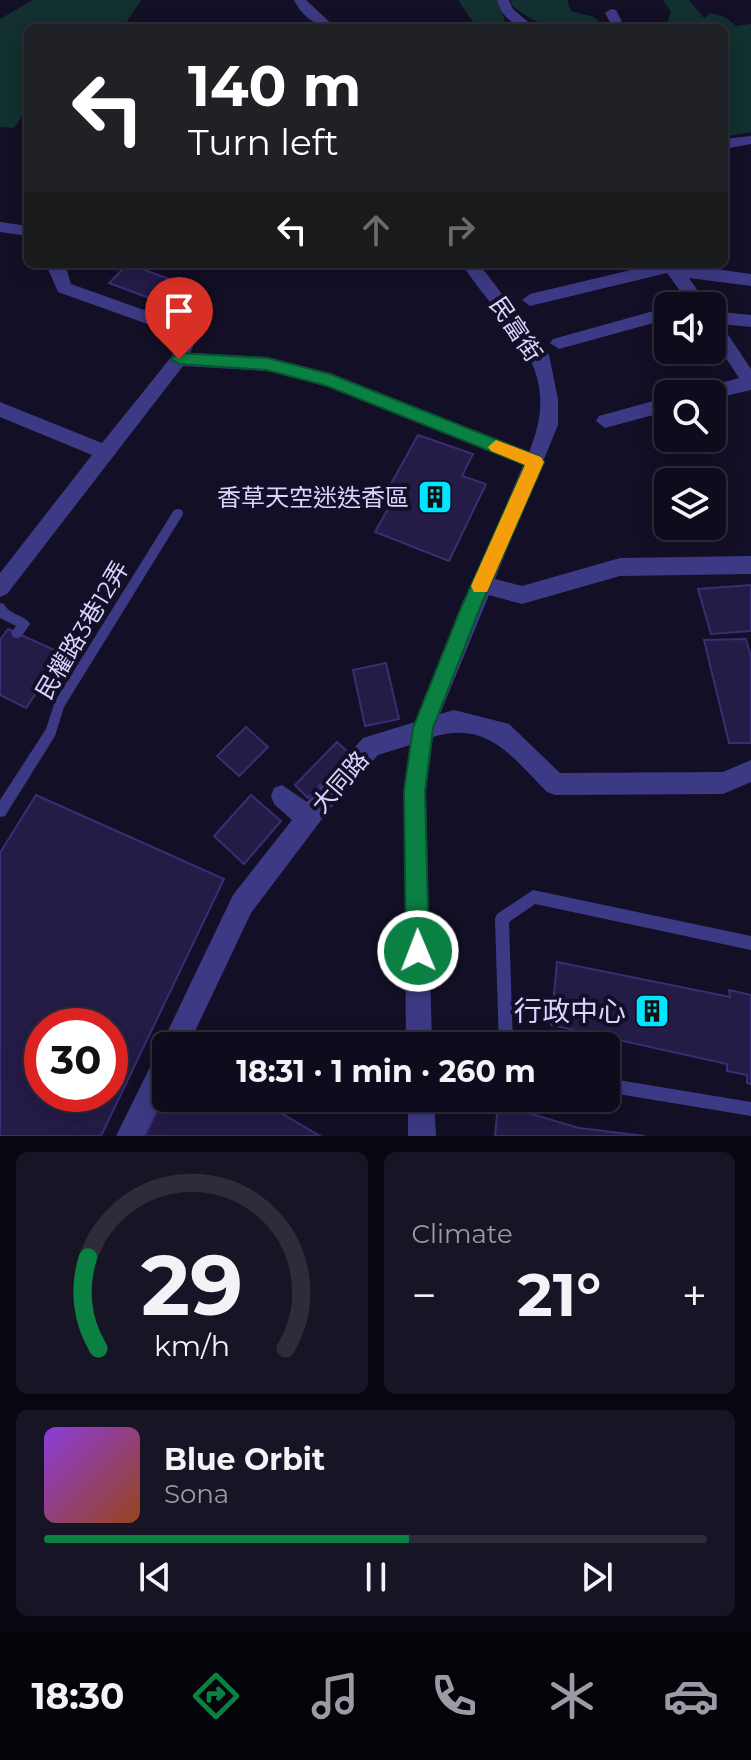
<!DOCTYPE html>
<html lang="en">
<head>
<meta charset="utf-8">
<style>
  body { margin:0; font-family:Montserrat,"Noto Sans TC",sans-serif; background:#171425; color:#f1f3f6; height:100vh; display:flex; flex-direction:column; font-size:30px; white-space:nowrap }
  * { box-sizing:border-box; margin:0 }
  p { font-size:26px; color:#9b9ba3 }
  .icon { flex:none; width:44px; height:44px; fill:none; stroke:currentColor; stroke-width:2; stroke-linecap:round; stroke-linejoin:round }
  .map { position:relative; height:1136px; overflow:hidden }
  .drawer { display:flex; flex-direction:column; gap:16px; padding:16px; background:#08060f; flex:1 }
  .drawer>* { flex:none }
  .hud { position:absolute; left:24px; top:24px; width:704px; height:244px; border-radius:12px; box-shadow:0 4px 20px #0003,0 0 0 2px #2e2b3b; background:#202124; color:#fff; overflow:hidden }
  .buttons { position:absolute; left:654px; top:292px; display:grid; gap:16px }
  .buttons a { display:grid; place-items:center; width:72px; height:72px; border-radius:12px; background:#0e0b1c; box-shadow:0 4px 20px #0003,0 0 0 2px #2e2b3b; font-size:40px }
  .speed { position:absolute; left:24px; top:1008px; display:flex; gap:16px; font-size:40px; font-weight:700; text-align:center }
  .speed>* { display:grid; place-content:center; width:104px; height:104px; border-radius:50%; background:#0e0b1c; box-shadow:0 4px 20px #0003,0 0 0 2px #2e2b3b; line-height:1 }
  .speed .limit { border:12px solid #d22; background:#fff; color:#111 }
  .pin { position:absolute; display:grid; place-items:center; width:68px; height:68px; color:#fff; margin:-82px -34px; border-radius:50% 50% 50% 0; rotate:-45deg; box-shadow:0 0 8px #0007 }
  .pin .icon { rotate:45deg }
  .me { position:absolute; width:88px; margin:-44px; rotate:359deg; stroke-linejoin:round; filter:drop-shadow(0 0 6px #0008) }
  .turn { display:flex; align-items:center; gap:28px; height:168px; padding:0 32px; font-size:36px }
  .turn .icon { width:104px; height:104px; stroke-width:2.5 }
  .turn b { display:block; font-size:56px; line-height:68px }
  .lanes { display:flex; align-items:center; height:76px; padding:0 32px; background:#0003; justify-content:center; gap:40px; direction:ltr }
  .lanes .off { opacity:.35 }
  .big { font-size:60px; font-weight:700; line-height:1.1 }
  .drawer .card { flex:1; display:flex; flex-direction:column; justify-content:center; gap:12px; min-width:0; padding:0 28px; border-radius:12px; background:#171425 }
  .drawer .dial { align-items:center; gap:0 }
  .dial svg { height:208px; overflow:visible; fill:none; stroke:#2e2b3b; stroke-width:7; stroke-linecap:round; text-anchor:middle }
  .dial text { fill:#f1f3f6; stroke:none }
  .song { display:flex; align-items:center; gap:24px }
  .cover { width:96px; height:96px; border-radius:12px; background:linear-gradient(135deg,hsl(270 70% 55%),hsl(20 70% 35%)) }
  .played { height:8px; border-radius:4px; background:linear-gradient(90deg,#0b8043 55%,#2e2b3b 55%) }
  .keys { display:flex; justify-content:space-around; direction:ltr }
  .heat { display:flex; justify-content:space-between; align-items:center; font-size:44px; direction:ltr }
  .drawer .tiles { flex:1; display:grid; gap:16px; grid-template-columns:1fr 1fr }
  .card:last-child { grid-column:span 2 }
  .trip { position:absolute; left:152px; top:1032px; width:468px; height:80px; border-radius:12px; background:#0e0b1c; box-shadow:0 4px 20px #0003,0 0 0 2px #2e2b3b; font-weight:700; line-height:80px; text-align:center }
  .dock { display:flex; height:128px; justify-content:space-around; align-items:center; background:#06040b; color:#9b9ba3 }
  .dock .icon { width:56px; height:56px }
  .dock .on { color:#0b8043 }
  .dock b { font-size:36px; color:#f1f3f6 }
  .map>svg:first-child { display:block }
</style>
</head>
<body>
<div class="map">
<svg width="751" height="1136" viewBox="0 0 751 1136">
  <rect width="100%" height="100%" fill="#130f26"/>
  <g fill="#12302f">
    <path d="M33 0H141L123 28H28V107L14 128 0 127V19Z"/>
    <path d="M458 0H499L506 26 477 28Z"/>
    <path d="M511 0H567L571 11 594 17 606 28C562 28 548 34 511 5Z"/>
    <path d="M663 0H689L704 18 710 13 725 17 736 26 751 24V132L724 137V28H665L671 12Z"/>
  </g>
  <g fill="#241b47" stroke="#3b2d73" stroke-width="2" fill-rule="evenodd">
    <path d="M128 264 191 287 174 307 109 283Z"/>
    <path d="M418 435 473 454 462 476 486 484 449 561 375 532 394 498 385 495Z"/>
    <path d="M751 585V631L711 634 698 589Z"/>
    <path d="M8 629 63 654 26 708 0 695V640Z"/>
    <path d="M746 639 751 657V743H729L704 640Z"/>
    <path d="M386 663 399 719 365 726 353 670Z"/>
    <path d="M246 727 268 747 239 776 217 756Z"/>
    <path d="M337 742 350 754 308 798 295 785Z"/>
    <path d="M36 795 224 879 101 1136H0V853ZM42 1026H110V1094H42Z"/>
    <path d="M251 795 281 821 244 864 214 836Z"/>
    <path d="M557 962 730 997 729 990 751 995V1084L747 1083V1075L727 1071V1064L551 1025Z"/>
    <path d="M166 1092V1098H255L320 1136H145Z"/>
    <path d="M498 1104 579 1128 645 1136H495Z"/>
  </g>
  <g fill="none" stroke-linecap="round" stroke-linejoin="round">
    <g fill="#3d3a85" fill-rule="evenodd">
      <path d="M178 509 182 510 183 513 182 516 64 707 55 736 5 816 0 817V800L46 729 55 701 174 510Z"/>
      <path d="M0 603 4 604C9 615 24 614 30 624L21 637 17 638 13 637 11 633 16 626 0 618Z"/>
      <path d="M533 890 751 936V950L535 904 509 922 513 1046H499L495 919 497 914Z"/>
      <path d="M606 1078 751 1102V1116L606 1092Z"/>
    </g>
    <g fill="#3d3a85" fill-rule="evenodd">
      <path d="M294 0H306L336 28C318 28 302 17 294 0Z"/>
      <path d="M497 0H509L512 8 535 28C517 28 502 19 497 0Z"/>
      <path d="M611 9 616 10 625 28H613L605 13Z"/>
      <path d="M751 136V144L724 149V139Z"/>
      <path d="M0 222 28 226V236L0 232Z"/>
      <path d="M49 264H65L71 284 197 329 199 333 190 353 267 357 330 373 529 452C566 364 504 330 462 264H479L549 355 558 399V425L495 579 522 586 620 558 751 556V574L620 576 522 604 489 595 440 714 454 710 509 724 560 773 723 772 751 760V782L723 794 555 795 547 792C512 757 488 720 433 737L426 791 432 1046H406L404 791 410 745 378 755 328 811 251 913 188 1046H166V1091L144 1136H116L157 1053 163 1050 165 1037 233 895 292 820 274 804 271 796 274 788 282 785 307 802 363 738 415 722 523 465 326 386 267 371 183 366 7 594 0 597V573L92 455 0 417V402L102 443 172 356 181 336 58 292 48 269Z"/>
      <path d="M656 264H679L751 274V286L689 278 708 306H691L667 273 530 306 522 300 530 294Z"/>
      <path d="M668 307V319L559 349 550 343 553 339Z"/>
      <path d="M712 311 751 315V327L721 324 751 369V390L712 399V394H696L699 389 739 378 712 337Z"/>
      <path d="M668 397V411L605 428 596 421 599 416Z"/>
      <path d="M408 1098H434L436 1136H408Z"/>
    </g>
  </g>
  <path fill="#0b8043" stroke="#07532c" stroke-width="2" d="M179 353 267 358 330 374 541 457 544 462 480 608 433 728 425 791 429 951 426 959 418 962 410 959 406 951 404 791 413 728 461 608 525 465 327 386 267 370 179 364 171 359Z"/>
  <path fill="#f59e0b" d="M496 440 541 457 544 462 487 592H474L471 586 525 465 491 451 488 447Z"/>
  <defs>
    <g id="building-square" transform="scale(1.8)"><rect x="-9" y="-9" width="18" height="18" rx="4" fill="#00e5ff" stroke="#130f26"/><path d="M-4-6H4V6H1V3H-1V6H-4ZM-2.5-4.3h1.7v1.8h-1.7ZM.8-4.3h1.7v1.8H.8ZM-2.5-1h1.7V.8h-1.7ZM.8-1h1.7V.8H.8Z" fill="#111"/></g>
  </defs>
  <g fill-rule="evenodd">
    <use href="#building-square" x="435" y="497"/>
    <use href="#building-square" x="652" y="1011"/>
  </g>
  <g text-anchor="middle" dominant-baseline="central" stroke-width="8" stroke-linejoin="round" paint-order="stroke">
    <g font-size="24" fill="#d9d4ff" stroke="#130f26">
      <text transform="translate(516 329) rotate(56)">民富街</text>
      <text transform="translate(82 630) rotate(-59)">民權路3巷12弄</text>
      <text transform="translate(340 782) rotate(-49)">大同路</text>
    </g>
    <g font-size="24" fill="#d9d4ff" stroke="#130f26" text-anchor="end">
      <text x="409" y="497">香草天空迷迭香區</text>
    </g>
    <g font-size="28" fill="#d9d4ff" stroke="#130f26" text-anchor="end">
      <text x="626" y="1011">行政中心</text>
    </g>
  </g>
</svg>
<div class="buttons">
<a><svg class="icon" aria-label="sound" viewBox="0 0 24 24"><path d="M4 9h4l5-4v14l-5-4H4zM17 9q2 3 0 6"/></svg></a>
<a><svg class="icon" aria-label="search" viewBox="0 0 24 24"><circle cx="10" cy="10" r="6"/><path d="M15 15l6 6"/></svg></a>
<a><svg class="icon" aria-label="layers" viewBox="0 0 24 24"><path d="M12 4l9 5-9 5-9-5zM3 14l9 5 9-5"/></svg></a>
</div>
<div class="speed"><div class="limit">30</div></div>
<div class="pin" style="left:179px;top:359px;background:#d93025"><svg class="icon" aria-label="arrive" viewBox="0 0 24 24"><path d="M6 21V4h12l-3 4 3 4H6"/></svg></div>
<svg class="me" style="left:418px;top:951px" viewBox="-20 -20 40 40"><circle r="17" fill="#0b8043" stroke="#fff" stroke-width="3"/><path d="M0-11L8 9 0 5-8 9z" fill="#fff"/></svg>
<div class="trip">18:31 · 1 min · 260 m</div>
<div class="hud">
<div class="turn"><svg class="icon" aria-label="left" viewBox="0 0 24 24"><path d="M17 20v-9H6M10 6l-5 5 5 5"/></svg><div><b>140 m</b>Turn left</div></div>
<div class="lanes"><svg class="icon" aria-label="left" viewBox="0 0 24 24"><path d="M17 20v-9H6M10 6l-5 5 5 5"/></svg><svg class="icon off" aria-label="ahead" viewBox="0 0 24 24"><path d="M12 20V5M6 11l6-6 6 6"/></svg><svg class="icon off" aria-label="right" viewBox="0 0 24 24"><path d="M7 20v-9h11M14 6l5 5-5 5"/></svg></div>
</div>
</div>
<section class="drawer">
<div class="tiles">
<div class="card dial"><svg viewBox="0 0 100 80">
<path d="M14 69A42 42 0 1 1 86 69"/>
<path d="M14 69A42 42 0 0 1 10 34" stroke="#0b8043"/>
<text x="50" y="56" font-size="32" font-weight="700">29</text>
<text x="50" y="72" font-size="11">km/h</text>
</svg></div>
<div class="card"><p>Climate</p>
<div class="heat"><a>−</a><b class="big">21°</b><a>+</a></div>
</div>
<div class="card">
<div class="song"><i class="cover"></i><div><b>Blue Orbit</b><p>Sona</p></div></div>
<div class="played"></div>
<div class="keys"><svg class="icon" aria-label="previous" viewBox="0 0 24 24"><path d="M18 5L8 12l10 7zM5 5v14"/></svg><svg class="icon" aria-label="pause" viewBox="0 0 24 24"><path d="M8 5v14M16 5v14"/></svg><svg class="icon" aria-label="next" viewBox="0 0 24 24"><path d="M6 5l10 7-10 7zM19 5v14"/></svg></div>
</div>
</div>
</section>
<nav class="dock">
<b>18:30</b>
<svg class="icon on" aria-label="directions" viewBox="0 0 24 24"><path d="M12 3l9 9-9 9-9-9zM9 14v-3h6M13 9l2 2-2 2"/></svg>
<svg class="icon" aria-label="music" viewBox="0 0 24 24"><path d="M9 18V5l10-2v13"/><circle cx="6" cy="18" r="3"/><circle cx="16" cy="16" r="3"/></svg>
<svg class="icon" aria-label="phone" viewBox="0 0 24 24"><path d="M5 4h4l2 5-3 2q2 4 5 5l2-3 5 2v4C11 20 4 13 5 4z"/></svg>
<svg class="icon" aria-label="climate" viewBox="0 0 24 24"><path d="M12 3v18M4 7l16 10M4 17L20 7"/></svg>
<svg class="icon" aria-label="car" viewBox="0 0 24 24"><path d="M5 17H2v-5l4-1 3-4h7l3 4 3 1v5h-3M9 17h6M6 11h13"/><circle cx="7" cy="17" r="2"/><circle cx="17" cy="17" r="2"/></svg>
</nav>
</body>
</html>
